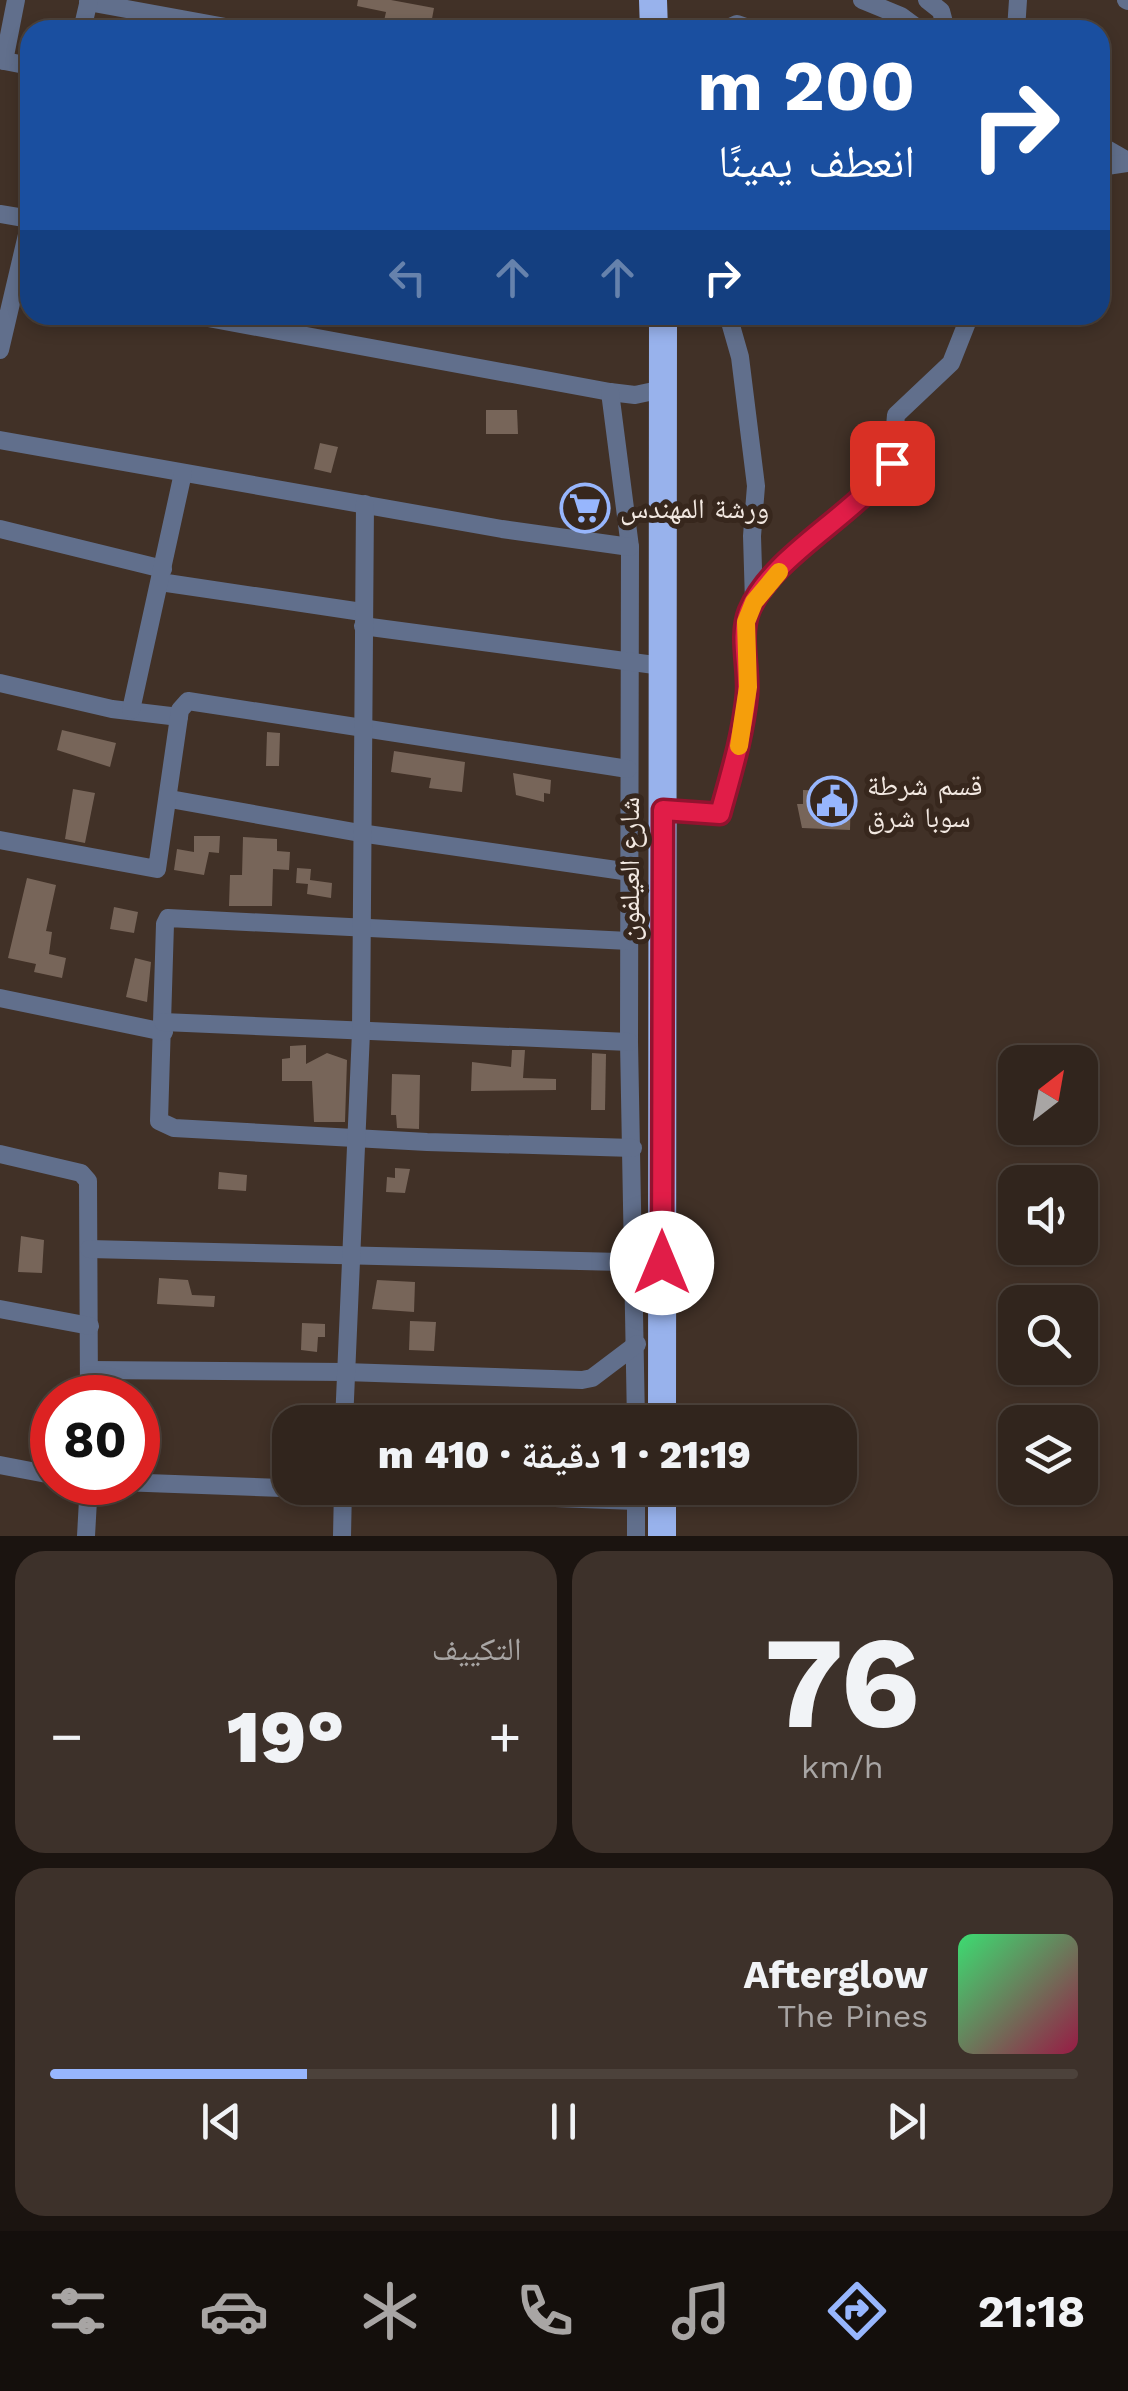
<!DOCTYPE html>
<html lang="ar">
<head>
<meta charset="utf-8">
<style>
  body { margin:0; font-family:"Work Sans","Noto Naskh Arabic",sans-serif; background:#3d312a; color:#f1f3f6; direction:rtl; height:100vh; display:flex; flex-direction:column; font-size:38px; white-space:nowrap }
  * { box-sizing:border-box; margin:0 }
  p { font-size:32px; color:#a8a5a4 }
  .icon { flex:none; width:55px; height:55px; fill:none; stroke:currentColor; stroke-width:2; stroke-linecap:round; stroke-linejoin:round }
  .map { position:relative; height:1536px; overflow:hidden; direction:ltr }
  .panel { display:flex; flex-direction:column; gap:15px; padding:15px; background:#1b1410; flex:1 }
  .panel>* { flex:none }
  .guide { position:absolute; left:20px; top:20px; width:1090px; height:305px; border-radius:30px; box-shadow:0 5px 15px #0003,0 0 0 2px #4c423b; direction:rtl; background:#1a4fa0; color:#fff; overflow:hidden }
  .needle { width:65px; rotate:31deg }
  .buttons { position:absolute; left:998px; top:1045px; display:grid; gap:20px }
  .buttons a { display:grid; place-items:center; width:100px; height:100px; border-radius:20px; background:#31251d; box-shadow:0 5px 15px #0003,0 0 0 2px #4c423b; font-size:50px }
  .speed { position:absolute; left:30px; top:1375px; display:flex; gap:20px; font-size:50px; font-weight:700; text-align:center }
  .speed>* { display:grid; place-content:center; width:130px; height:130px; border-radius:50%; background:#31251d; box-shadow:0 5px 15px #0003,0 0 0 2px #4c423b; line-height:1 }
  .speed .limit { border:15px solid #d22; background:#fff; color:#111 }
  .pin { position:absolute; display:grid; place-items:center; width:85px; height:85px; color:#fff; margin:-42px; border-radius:20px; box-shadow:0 5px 15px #0006 }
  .me { position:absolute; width:110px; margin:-55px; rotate:0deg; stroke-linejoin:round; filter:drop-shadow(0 0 8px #0008) }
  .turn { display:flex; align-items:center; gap:35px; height:210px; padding:0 30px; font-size:45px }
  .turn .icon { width:130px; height:130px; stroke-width:2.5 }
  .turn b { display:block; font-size:70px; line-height:85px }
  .lanes { display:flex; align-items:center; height:95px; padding:0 30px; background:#0003; justify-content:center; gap:50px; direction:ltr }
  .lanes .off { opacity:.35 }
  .big { font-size:75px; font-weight:800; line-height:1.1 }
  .panel .card { flex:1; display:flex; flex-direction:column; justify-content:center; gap:15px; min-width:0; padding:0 35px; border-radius:30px; background:#3d312a }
  .panel .dial { align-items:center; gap:0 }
  .dial b { font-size:130px; line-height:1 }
  .song { display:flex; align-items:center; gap:30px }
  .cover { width:120px; height:120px; border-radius:15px; background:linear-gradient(135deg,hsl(140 70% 55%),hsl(340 70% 35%)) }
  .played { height:10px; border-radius:5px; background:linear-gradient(90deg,#97b6fd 25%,#4c423b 25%) }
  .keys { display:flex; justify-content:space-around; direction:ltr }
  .heat { display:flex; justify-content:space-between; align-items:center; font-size:55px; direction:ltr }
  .panel .tiles { flex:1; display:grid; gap:15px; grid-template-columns:1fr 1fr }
  .card:last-child { grid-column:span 2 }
  .trip { position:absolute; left:272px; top:1405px; width:585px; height:100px; border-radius:30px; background:#31251d; box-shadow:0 5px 15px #0003,0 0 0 2px #4c423b; font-weight:800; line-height:100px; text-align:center; direction:rtl }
  .tab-bar { display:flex; height:160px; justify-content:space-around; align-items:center; background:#140f0c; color:#a8a5a4 }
  .tab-bar .icon { width:70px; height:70px }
  .tab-bar .current { color:#97b6fd }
  .tab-bar b { font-size:45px; color:#f1f3f6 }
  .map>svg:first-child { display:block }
</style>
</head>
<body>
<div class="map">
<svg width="1128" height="1536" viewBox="0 0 1128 1536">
  <rect width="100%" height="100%" fill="#413127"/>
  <g fill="#776559">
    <path d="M358 0H391L434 8 431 24 424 22 422 30 393 25 384 21 386 12 357 6Z"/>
    <path d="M486 410H517L518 434H486Z"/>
    <path d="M320 443 338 447 331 473 314 469Z"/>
    <path d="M62 730 116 743 110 767 57 750Z"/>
    <path d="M267 732 280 733 279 766H266Z"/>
    <path d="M394 751 465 762 462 792 429 788 431 778 391 772Z"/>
    <path d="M513 773 551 780 550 794 544 793V802L516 795Z"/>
    <path d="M73 789 95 793 85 843 65 839Z"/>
    <path d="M803 790 851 792 850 830 802 828 797 804H803Z"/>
    <path d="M194 836H220L219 853 209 852 204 875 174 870 177 849 194 852Z"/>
    <path d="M243 837 277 839V851L290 852 289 870 273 869 272 906H229L230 875H242Z"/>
    <path d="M297 868 311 869 310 880 332 883 331 898 307 894 308 884 296 883Z"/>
    <path d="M27 878 56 885 46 931 52 932 49 954 66 958 62 978 34 972 36 964 8 958Z"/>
    <path d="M114 907 138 912 134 933 110 929Z"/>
    <path d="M135 958 151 962 147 1002 126 997Z"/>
    <path d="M306 1045V1064L327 1053 347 1060 345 1122H314L312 1081H282V1059L290 1058V1046Z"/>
    <path d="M512 1050H525L523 1078 556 1079V1090L471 1091 472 1062 511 1067Z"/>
    <path d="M592 1053 606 1054 605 1110H591Z"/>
    <path d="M392 1074 420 1075 419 1129 397 1128 396 1115H391Z"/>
    <path d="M395 1168 410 1169 405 1193 386 1192 387 1177 395 1178Z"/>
    <path d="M219 1172 247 1175 246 1191 218 1189Z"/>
    <path d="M21 1236 44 1240 42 1273 18 1272Z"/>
    <path d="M159 1278 188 1280 192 1295 215 1296 214 1307 157 1304Z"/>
    <path d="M377 1280 415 1282 414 1312 372 1309Z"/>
    <path d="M410 1321 436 1322 434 1351 409 1350Z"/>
    <path d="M302 1323 325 1324V1337H318L317 1352 301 1350Z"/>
  </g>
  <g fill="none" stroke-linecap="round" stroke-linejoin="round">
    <g stroke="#616f8c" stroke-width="18">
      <path d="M862 0 901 16 920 30"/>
      <path d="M927 0 941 11 946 30"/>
      <path d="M1126 0 1128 1"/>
      <path d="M88 2 242 30"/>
      <path d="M82 30 89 0"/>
      <path d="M724 30 737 24 754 30"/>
      <path d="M1016 30 1018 0"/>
      <path d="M0 60 30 66"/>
      <path d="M4 61 16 0"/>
      <path d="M1100 145 1128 161"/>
      <path d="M1100 167 1128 163"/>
      <path d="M0 214 30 219"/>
      <path d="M192 315 610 392 635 395 663 389"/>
      <path d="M728 315 740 357 756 486 752 536 754 602"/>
      <path d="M0 350 30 222"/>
      <path d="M610 392 630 547 629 1042 636 1422"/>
      <path d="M0 440 502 529 630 547"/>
      <path d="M0 529 163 569"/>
      <path d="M160 582 362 612"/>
      <path d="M363 626 662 666"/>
      <path d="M0 683 112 709 179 717"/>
      <path d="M131 710 183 473"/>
      <path d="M170 799 360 833 630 872"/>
      <path d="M663 809 720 814 745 715V631L750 609 788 561 881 480 892 463 896 415 951 363 970 315"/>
      <path d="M0 840 157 869 180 710 188 701 628 769"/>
      <path d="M629 941 168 918 165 924 159 1121 174 1128 427 1142 633 1148"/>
      <path d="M0 998 164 1032"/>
      <path d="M163 1022 629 1042"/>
      <path d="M0 1154 81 1173 88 1181 89 1398"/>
      <path d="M89 1249 662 1263"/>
      <path d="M0 1309 90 1326"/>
      <path d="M90 1370 345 1372 582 1380 592 1378 637 1344"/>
      <path d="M344 1422 361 1032 365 504"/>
      <path d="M0 1465 52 1475"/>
      <path d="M120 1482 636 1501"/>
      <path d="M636 1488V1536"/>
      <path d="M86 1536 89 1482"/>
      <path d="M342 1536 343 1488"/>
    </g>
    <g stroke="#98b2ec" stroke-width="28">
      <path d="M653 0 654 30"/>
      <path d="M662 1422 663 315"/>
      <path d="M662 1536V1488"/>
    </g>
  </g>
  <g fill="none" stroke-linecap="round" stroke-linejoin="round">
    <g stroke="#92132f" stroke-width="25">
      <path id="route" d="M662 1263 663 810 720 814C731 774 743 735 747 694 749 667 739 637 749 611 773 554 856 516 892 463"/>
    </g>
    <use href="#route" stroke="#e11d48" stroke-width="18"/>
    <path stroke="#f59e0b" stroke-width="18" d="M739 746 748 687 746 622 754 602 779 572"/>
  </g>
  <defs>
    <g id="supermarket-ring" transform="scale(2.5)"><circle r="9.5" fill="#37271d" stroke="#97b6fd" stroke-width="1.5"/><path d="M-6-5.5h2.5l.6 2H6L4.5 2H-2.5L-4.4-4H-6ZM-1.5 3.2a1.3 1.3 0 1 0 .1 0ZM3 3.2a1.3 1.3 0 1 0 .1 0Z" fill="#97b6fd"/></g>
    <g id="civic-ring" transform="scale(2.5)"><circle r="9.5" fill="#37271d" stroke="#97b6fd" stroke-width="1.5"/><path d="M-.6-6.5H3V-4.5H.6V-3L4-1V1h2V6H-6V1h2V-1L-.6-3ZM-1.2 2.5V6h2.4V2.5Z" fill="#97b6fd"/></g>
  </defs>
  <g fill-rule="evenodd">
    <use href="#supermarket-ring" x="585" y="508"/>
    <use href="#civic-ring" x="832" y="801"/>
  </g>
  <g text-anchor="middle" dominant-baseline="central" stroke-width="10" stroke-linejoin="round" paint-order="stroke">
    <g font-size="28" fill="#f2e8e1" stroke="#37271d" text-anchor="start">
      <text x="620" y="508">ورشة المهندس</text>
      <text x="867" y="785">قسم شرطة<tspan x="867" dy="32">سوبا شرق</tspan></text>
    </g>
    <g font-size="28" fill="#f2e8e1" stroke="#37271d">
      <text transform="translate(629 869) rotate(-90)">شارع العيلفون</text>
    </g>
  </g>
</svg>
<div class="buttons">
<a><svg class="needle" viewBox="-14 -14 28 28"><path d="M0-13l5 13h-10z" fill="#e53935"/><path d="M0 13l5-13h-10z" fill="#a8a5a4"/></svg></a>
<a><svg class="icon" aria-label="sound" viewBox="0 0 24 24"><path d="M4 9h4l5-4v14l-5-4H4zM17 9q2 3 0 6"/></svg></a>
<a><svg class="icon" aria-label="search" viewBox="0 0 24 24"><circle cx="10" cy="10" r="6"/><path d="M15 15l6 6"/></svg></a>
<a><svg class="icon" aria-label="layers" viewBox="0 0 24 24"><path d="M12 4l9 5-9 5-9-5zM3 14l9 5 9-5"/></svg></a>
</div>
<div class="speed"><div class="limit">80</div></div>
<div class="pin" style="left:892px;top:463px;background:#d93025"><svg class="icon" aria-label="arrive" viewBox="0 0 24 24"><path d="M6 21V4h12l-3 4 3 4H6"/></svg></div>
<svg class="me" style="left:662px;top:1263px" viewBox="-20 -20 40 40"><circle r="19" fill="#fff"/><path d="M0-13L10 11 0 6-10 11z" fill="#e11d48"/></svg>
<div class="trip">21:19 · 1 دقيقة · 410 m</div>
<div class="guide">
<div class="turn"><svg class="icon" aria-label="right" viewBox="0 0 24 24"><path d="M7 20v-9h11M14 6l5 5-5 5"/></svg><div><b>200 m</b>انعطف يمينًا</div></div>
<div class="lanes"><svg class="icon off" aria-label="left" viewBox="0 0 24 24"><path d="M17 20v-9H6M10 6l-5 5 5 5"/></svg><svg class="icon off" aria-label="ahead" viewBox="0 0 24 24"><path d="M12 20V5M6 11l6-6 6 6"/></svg><svg class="icon off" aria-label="ahead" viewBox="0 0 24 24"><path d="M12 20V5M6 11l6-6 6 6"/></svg><svg class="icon" aria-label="right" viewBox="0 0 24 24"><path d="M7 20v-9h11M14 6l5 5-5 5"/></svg></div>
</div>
</div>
<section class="panel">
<div class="tiles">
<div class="card dial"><b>76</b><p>km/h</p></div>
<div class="card"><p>التكييف</p>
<div class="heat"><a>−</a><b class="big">19°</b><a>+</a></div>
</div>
<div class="card">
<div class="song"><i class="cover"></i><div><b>Afterglow</b><p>The Pines</p></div></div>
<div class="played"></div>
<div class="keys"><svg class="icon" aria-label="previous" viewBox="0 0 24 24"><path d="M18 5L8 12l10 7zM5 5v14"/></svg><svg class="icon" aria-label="pause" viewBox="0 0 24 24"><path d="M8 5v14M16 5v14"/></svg><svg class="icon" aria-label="next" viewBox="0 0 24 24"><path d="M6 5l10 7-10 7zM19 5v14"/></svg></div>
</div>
</div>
</section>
<nav class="tab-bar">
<b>21:18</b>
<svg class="icon current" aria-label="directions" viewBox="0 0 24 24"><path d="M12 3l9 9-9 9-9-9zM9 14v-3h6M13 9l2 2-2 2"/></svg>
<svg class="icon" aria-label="music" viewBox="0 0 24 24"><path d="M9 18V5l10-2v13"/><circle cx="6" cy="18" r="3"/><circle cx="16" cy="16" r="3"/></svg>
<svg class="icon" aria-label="phone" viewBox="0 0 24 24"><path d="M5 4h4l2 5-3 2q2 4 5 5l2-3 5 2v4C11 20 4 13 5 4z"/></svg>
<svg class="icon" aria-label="climate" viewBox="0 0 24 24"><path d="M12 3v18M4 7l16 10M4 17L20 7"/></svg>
<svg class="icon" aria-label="car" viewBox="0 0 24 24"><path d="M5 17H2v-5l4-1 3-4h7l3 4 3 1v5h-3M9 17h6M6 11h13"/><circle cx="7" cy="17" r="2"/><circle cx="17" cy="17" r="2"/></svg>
<svg class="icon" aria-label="filters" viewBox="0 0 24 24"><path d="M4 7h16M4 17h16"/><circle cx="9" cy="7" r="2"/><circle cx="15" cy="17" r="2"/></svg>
</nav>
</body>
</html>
